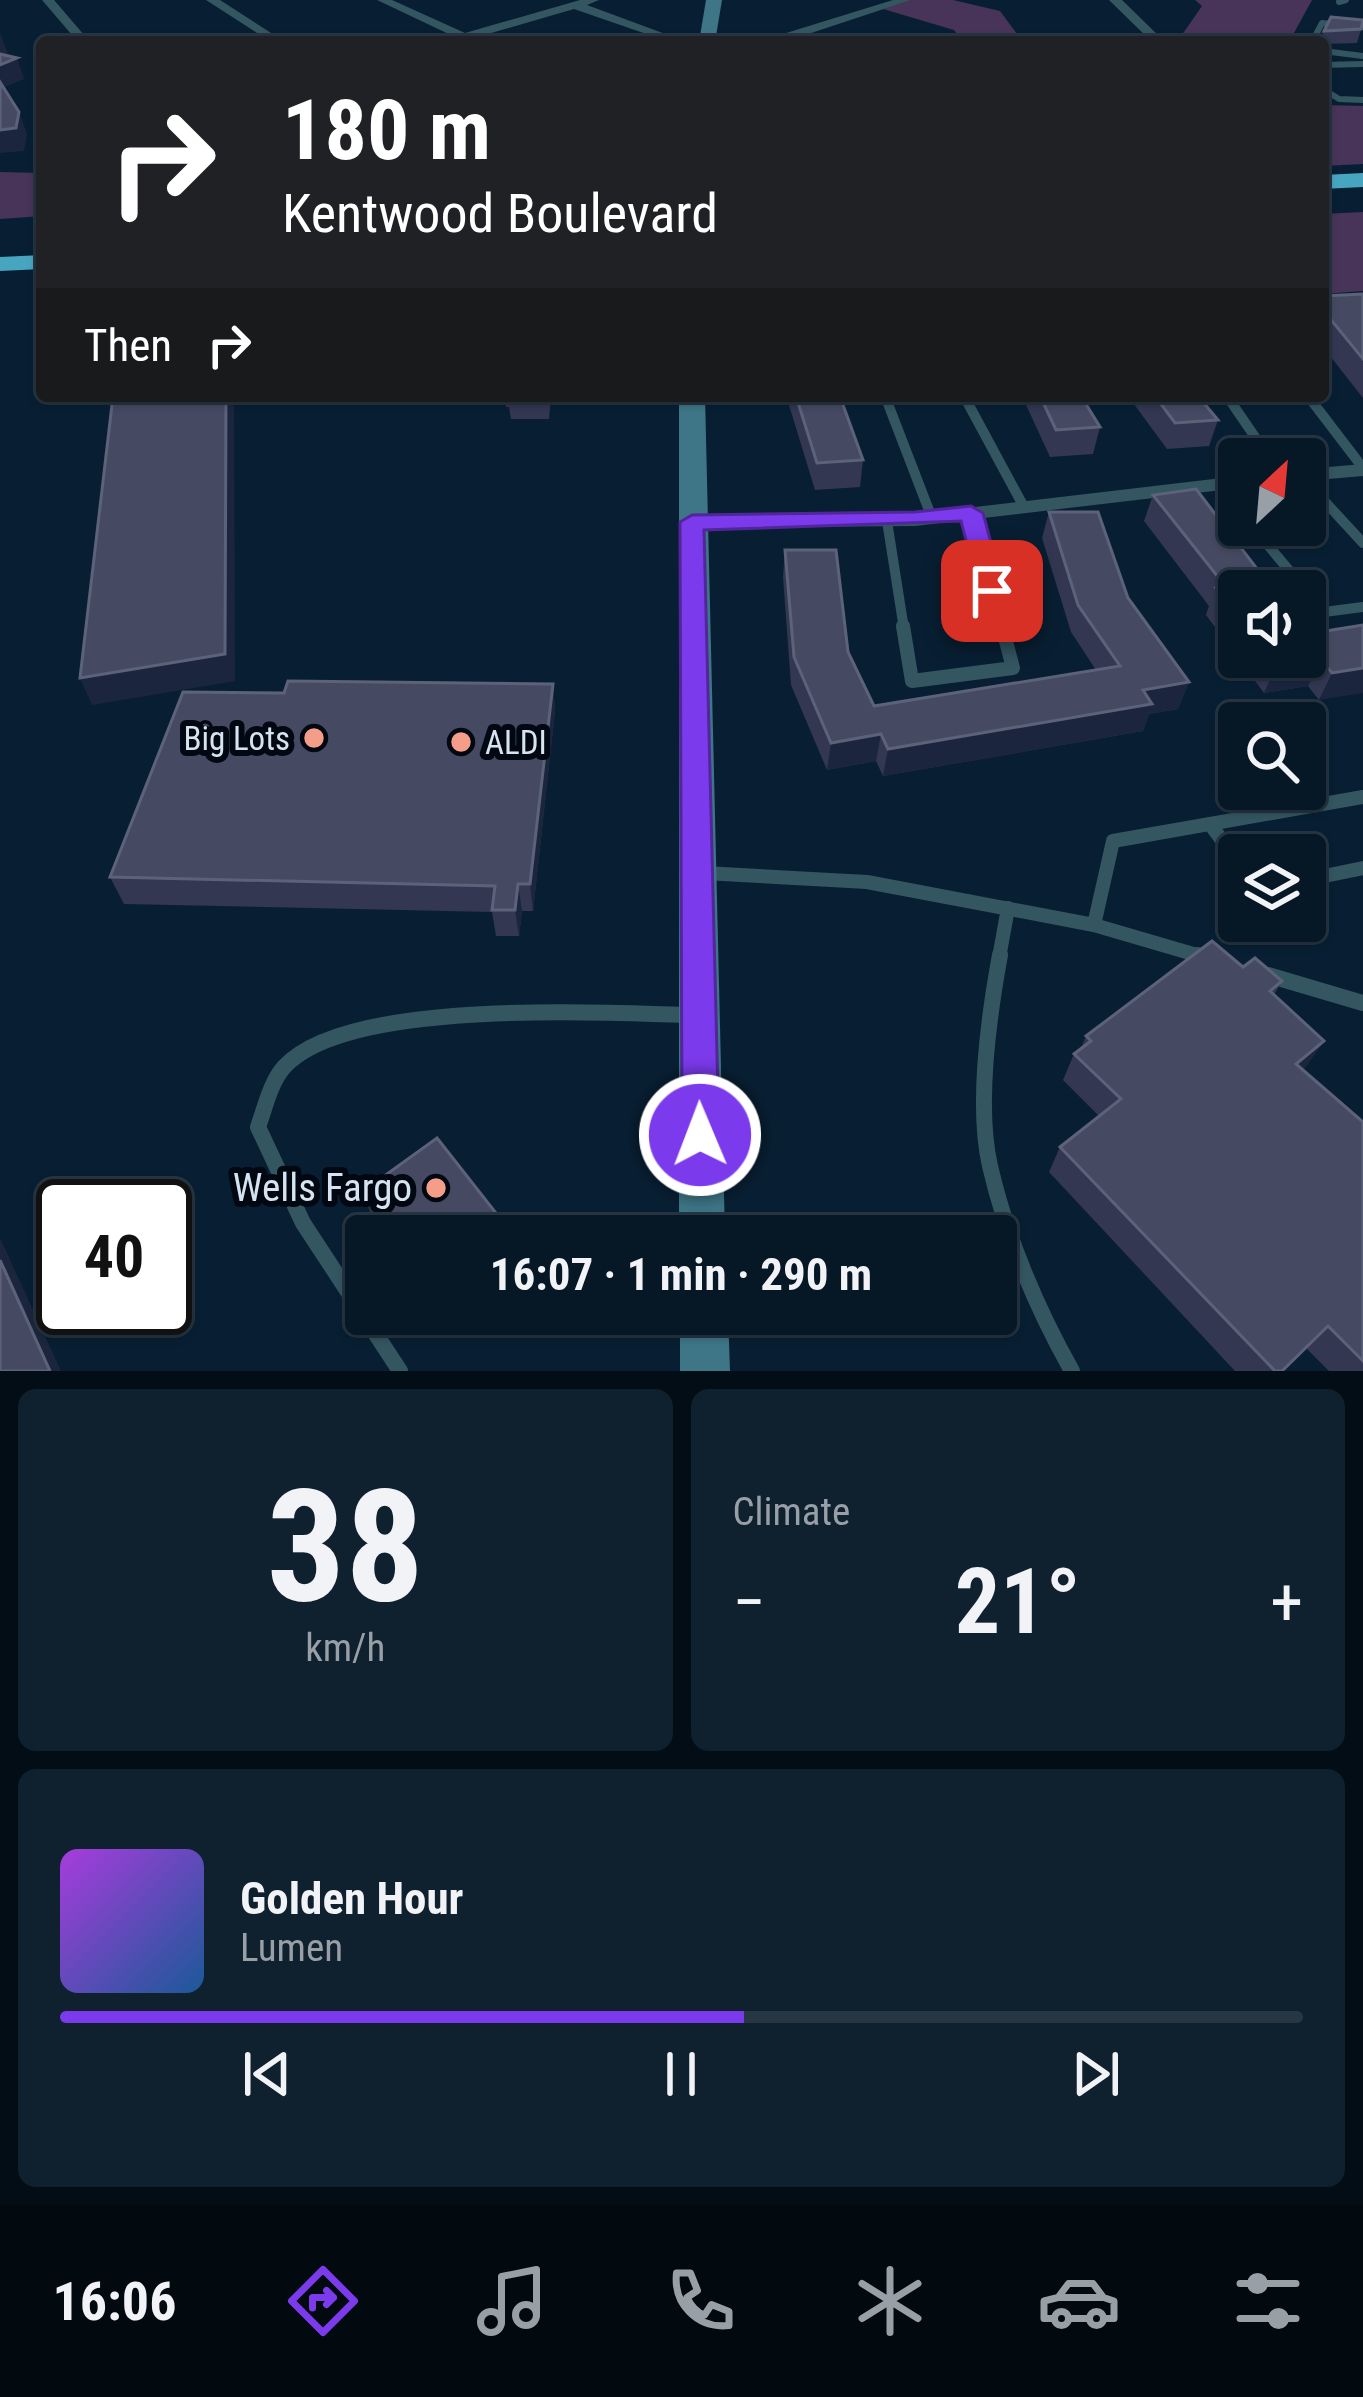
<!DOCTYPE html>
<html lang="en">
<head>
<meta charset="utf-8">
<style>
  body { margin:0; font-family:"Roboto Condensed",sans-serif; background:#0f202e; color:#f1f3f6; height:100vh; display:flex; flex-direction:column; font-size:45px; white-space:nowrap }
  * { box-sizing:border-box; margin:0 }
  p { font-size:39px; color:#989fa7 }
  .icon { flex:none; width:66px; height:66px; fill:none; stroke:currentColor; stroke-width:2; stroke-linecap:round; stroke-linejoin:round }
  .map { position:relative; height:1371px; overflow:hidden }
  .details { display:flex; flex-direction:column; gap:18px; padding:18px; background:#030d15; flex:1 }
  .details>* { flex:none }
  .top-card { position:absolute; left:36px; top:36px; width:1293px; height:366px; border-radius:12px; box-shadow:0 3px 9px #0004,0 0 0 3px #273643; background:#202124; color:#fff; overflow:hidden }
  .needle { width:78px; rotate:26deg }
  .tools { position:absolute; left:1218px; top:438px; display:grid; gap:24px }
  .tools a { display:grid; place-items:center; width:108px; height:108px; border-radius:12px; background:#061726; box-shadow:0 3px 9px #0004,0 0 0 3px #273643; font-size:60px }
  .speed { position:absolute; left:36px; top:1179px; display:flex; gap:24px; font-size:60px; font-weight:700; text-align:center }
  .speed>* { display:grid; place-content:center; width:156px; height:156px; border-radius:50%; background:#061726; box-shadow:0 3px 9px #0004,0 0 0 3px #273643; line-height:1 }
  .speed .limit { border:6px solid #111; border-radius:18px; background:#fff; color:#111 }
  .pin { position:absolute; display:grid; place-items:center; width:102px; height:102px; color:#fff; margin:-51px; border-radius:24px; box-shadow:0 6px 18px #0006 }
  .me { position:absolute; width:132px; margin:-66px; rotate:359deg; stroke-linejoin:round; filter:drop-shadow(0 0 9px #0008) }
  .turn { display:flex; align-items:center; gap:42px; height:252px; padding:0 48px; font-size:54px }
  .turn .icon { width:156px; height:156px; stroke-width:2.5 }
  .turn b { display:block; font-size:84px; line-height:102px }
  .then { display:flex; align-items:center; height:114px; padding:0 48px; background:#0003; gap:24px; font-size:45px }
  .big { font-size:90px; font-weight:700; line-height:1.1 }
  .details .card { flex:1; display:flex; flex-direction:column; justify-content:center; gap:18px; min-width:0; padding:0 42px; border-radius:18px; background:#0f202e }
  .details .dial { align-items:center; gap:0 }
  .dial b { font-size:156px; line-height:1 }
  .song { display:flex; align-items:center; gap:36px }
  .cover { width:144px; height:144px; border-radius:18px; background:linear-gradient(135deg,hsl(280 70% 55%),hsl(210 70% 35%)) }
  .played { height:12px; border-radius:6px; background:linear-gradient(90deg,#7c3aed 55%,#273643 55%) }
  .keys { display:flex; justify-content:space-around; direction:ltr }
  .heat { display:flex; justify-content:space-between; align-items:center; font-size:66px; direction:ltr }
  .details .tiles { flex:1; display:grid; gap:18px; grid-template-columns:1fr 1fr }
  .card:last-child { grid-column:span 2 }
  .trip { position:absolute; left:345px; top:1215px; width:672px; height:120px; border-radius:12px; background:#061726; box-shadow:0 3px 9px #0004,0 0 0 3px #273643; font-weight:700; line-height:120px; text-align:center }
  .menu { display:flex; height:192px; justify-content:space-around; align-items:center; background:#02090f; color:#989fa7 }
  .menu .icon { width:84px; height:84px }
  .menu .on { color:#7c3aed }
  .menu b { font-size:54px; color:#f1f3f6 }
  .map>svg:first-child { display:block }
</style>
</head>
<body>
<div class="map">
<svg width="1363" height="1371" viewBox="0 0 1363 1371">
  <rect width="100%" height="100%" fill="#081f33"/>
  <g fill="#473458">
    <path d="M910 0H953L1000 11 1023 42H963L954 30 883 9Z"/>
    <path d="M1195 0H1312L1289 42H1177L1202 6Z"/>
    <path d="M1323 105 1363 106V164L1323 166Z"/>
    <path d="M0 172 42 173V216L0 219Z"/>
    <path d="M1363 212V291L1323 294V214Z"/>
  </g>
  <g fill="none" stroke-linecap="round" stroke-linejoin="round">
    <g stroke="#345661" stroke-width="6">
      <path d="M1339 2 1346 0"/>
      <path d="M1312 42 1322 23 1363 27"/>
      <path d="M1323 51 1363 56"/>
      <path d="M1323 65 1362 64"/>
      <path d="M1323 89 1339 99 1363 100"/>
    </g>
    <g stroke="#345661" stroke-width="10">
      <path d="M885 396 932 518"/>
      <path d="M964 396 1024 507"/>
      <path d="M1227 396 1270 459"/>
      <path d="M1308 396 1363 468"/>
      <path d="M1305 480 1363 543"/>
      <path d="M1217 485 1239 511"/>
      <path d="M971 513 1003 629"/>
      <path d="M887 521 904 629"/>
      <path d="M1251 525 1324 612 1363 607"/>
    </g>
    <g stroke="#345661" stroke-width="14">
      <path d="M903 626 912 681 1013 668 1002 626"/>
      <path d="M1210 824 1239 863"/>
      <path d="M704 873 867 882 1094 925 1113 841 1363 797"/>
      <path d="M1305 880 1363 868"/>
      <path d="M1094 925 1207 958"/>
      <path d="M999 958 1008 908"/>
    </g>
    <g stroke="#345661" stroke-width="16">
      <path d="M1000 955C989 1015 976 1105 990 1166 1006 1236 1037 1309 1072 1371"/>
      <path d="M1197 955 1208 958"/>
      <path d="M1268 975 1363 1003"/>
      <path d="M400 1371 303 1223 258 1127C265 1108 270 1083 284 1067 347 998 599 1013 691 1015"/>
    </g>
    <g fill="#345661" fill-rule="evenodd">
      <path d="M42 0H54L90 42H78Z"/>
      <path d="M206 0H220L285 42H271Z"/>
      <path d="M377 0H392L465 33 580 0H599L587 5 668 35 658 38 574 9 474 38 472 42H439L453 36Z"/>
      <path d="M893 0H911L784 42 702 40 708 36 783 34Z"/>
      <path d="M1109 0H1122L1165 42H1152Z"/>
      <path d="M1363 464V476L1305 481V469Z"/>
      <path d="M1239 476V488L915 526 692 528 682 522 692 516 915 514Z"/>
    </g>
    <g fill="#3e7687" fill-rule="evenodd">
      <path d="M706 0H722L715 42H699Z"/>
      <path d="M679 396H705L725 1236H679Z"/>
      <path d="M680 1314H728L730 1371H680Z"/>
    </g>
    <g fill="#48a5c0" fill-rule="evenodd">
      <path d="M1363 173V187L1323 189V175Z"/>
      <path d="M42 255V269L0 271V257Z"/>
    </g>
  </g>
  <g fill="#333751">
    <path d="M1363 23 1357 43 1323 44V42H1320L1324 31Z"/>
    <path d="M1363 294V398L1323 347V296Z"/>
    <path d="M504 396H551L549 419H511L509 407H506Z"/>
    <path d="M777 396H831L863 460 860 487 815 490 789 405H780Z"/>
    <path d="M1022 396H1081L1100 427 1093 454 1050 457Z"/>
    <path d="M1128 396H1198L1218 420 1209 446 1167 449Z"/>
    <path d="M1153 495 1239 591V657H1305L1307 634 1363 625 1319 700 1308 686 1264 693 1206 615 1209 606 1144 521Z"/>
    <path d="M1049 512 1128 598 1189 682 1178 709 1149 714 1143 731 883 776 876 761 827 770 791 685 783 577 785 550 848 652 874 706 1096 670 1071 632 1042 538Z"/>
    <path d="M553 684 555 711 533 911H522L519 936H496L492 912 124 904 110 877 284 693Z"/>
    <path d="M1243 967 1282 981 1274 995 1324 1041 1303 1070 1363 1122V1371H1329L1306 1348 1283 1371H1235L1049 1172 1060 1147 1099 1116 1063 1080 1074 1054 1081 1048 1086 1036Z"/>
    <path d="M362 1192 514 1236H387L371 1214Z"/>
    <path d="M393 1314H434L408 1335Z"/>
  </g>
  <g fill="#1b263e">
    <path d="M0 33 8 54 0 57Z"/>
    <path d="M17 58 24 79 0 89V65Z"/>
    <path d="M19 112 27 134 24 151 0 153V130Z"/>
    <path d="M226 396H234L235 681 92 705 80 678Z"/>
    <path d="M1321 659 1308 686 1264 693 1276 666Z"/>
    <path d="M1363 668V693L1319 700 1332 673Z"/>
    <path d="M1189 682 1178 709 1149 714 1143 731 883 776 888 749 1143 690Z"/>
    <path d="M553 684 555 711 533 911 530 884Z"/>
    <path d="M881 734 876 761 827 770 831 743Z"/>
    <path d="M518 884 522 911 519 936 515 910Z"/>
    <path d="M1324 1041 1305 1068 1278 1090 1296 1064Z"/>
    <path d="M0 1238 61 1371H50L0 1260Z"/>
    <path d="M399 1314H434L408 1335Z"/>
  </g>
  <g fill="#454a62" stroke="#5c6279" stroke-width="3">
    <path d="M1331 17 1363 20 1361 29 1324 31Z"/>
    <path d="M0 54 17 58 0 65Z"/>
    <path d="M0 82 19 112 16 128 0 130Z"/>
    <path d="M1363 294V359L1323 310V296Z"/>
    <path d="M113 396H226L225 654 80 678Z"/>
    <path d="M510 396H548V402H509Z"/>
    <path d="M796 396H831L833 402H842L863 460 817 463Z"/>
    <path d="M1040 396H1081L1100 427 1056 430Z"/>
    <path d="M1155 396H1198L1218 420 1175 423Z"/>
    <path d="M1196 489 1274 591H1239V618L1216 588 1226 587 1153 495Z"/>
    <path d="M1049 512H1098L1128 598 1189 682 1143 690 1152 704 888 749 881 734 831 743 794 657 785 550H836L848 652 874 706 1120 666 1078 605Z"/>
    <path d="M1363 625V668L1332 673 1321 659 1276 666 1269 657H1305V631L1307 634Z"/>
    <path d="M288 681 553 684 530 884H518L515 910H492L495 886 110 877 183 692 284 693Z"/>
    <path d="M1212 941 1243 967 1255 958 1282 981 1270 991 1324 1041 1296 1064 1363 1122V1361L1328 1326 1282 1371H1275L1060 1147 1121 1099 1074 1054 1091 1041 1086 1036Z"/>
    <path d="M437 1138 514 1236H395L362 1192Z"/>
    <path d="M0 1260 50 1371H0Z"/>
  </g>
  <path fill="#7c3aed" stroke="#51269a" stroke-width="3" d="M971 506 983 513 1004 591 1000 597H983L979 591 961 521 704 530 719 1135 713 1147 700 1152 687 1147 682 1135 680 522 692 515 915 512Z"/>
  <g fill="#f49e89" stroke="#020811" stroke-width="4.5">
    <circle cx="314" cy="738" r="12"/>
    <circle cx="461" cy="742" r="12"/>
    <circle cx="436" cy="1188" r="12"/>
  </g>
  <g text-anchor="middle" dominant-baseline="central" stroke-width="12" stroke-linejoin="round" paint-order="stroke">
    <g font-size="33" fill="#d6e4f2" stroke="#020811" text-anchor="end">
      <text x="290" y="738">Big Lots</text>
      <text x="485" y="742" text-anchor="start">ALDI</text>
    </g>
    <g font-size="39" fill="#d6e4f2" stroke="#020811" text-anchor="end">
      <text x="412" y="1188">Wells Fargo</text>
    </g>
  </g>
</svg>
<div class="tools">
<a><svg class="needle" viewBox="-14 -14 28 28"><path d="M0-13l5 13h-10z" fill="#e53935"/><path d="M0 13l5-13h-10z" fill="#989fa7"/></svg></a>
<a><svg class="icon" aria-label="sound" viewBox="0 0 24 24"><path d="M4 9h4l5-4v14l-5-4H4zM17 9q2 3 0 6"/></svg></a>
<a><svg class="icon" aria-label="search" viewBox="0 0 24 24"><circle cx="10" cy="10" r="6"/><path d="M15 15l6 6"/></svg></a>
<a><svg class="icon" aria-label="layers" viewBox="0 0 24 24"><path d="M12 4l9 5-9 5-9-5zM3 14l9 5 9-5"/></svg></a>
</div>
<div class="speed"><div class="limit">40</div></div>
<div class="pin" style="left:992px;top:591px;background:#d93025"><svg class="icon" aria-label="arrive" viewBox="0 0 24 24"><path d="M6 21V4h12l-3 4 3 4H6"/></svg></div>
<svg class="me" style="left:700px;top:1135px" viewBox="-20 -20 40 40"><circle r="17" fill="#7c3aed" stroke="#fff" stroke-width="3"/><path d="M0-11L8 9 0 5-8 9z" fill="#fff"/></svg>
<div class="trip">16:07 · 1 min · 290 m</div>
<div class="top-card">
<div class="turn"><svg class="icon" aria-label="right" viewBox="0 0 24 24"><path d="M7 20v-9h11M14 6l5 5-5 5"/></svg><div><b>180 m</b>Kentwood Boulevard</div></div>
<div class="then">Then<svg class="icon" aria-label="right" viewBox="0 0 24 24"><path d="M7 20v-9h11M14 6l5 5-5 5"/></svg></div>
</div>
</div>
<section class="details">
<div class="tiles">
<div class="card dial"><b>38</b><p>km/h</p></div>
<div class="card"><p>Climate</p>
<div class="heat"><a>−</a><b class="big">21°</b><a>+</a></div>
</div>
<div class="card">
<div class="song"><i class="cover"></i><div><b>Golden Hour</b><p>Lumen</p></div></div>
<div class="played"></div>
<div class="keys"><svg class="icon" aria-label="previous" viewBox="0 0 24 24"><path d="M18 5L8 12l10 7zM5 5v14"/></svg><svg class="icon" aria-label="pause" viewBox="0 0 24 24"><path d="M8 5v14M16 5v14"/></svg><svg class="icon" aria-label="next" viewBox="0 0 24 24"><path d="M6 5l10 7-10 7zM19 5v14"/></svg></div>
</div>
</div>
</section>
<nav class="menu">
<b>16:06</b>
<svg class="icon on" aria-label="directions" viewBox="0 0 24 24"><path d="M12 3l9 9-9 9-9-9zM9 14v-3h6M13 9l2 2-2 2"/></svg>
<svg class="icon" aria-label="music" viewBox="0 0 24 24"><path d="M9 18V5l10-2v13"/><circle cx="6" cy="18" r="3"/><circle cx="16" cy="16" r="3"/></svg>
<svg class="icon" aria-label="phone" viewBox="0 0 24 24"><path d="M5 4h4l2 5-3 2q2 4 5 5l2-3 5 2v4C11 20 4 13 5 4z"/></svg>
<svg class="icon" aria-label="climate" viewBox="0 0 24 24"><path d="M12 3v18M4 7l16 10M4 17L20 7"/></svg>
<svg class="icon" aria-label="car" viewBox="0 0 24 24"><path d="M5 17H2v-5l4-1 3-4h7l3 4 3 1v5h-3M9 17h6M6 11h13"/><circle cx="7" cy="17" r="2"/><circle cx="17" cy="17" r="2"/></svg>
<svg class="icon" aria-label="filters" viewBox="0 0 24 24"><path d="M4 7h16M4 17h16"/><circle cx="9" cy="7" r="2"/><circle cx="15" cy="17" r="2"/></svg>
</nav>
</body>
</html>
